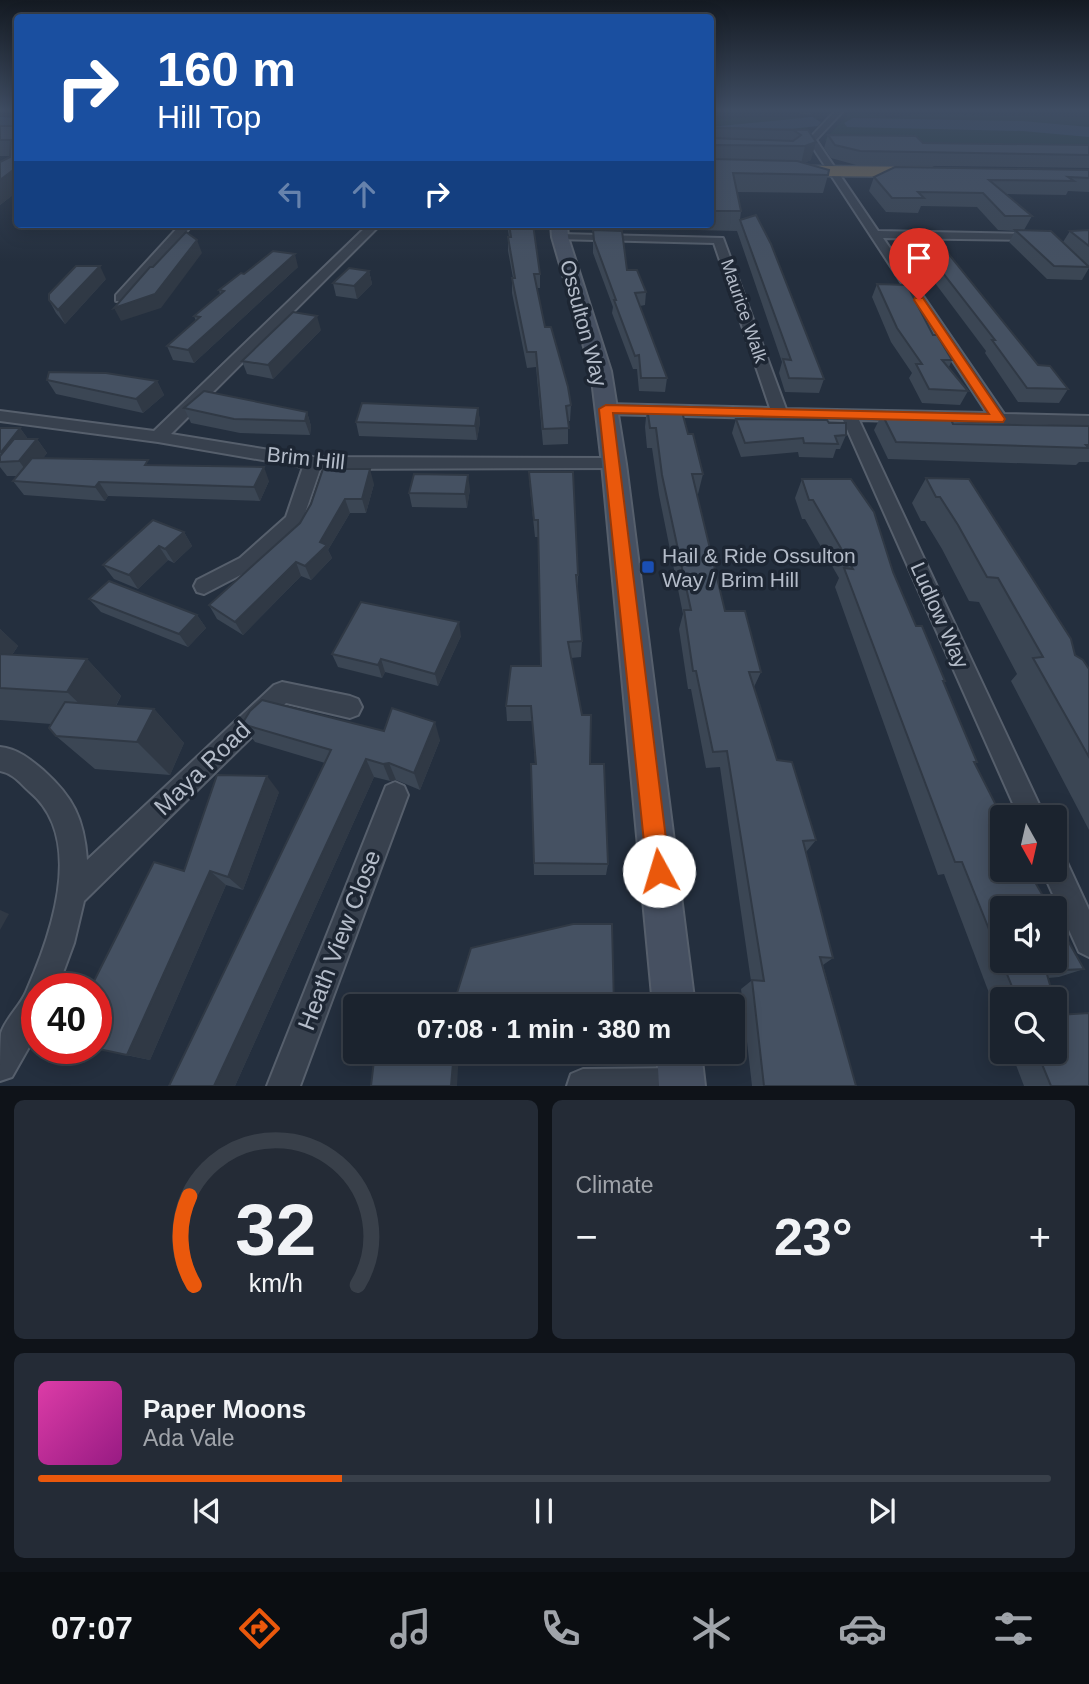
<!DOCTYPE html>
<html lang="en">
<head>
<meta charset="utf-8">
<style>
  body { margin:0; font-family:Helvetica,sans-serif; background:#242b36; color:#f1f3f6; height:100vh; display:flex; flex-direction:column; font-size:26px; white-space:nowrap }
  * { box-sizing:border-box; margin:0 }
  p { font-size:23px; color:#a0a4aa }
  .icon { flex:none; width:38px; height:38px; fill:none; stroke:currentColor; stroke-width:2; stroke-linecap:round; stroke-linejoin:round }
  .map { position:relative; height:1086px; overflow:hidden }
  .drawer { display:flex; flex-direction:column; gap:14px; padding:14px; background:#0f1319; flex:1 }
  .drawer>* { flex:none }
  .hud { position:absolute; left:14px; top:14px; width:700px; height:214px; border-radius:7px; box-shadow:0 4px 18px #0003,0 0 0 2px #39404a; background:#1a4fa0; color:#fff; overflow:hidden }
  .needle { width:46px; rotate:172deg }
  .buttons { position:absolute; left:990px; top:805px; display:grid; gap:14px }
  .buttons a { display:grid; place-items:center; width:77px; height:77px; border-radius:7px; background:#1b232e; box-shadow:0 4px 18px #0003,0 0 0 2px #39404a; font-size:35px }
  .speed { position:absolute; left:21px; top:973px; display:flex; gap:14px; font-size:35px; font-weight:700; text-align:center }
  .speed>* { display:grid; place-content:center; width:91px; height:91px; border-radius:50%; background:#1b232e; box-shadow:0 4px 18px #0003,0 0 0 2px #39404a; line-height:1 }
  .speed .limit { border:10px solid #d22; background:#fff; color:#111 }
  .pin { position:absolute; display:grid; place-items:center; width:60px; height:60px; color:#fff; margin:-72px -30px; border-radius:50% 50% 50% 0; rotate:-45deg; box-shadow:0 0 7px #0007 }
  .pin .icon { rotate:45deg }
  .me { position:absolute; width:77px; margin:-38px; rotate:354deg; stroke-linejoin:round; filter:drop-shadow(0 0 5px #0008) }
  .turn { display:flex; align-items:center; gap:24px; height:147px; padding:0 28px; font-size:32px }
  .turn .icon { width:91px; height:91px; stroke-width:2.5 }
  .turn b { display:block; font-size:49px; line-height:60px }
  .lanes { display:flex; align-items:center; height:66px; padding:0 28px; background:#0003; justify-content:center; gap:35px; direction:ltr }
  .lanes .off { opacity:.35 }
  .big { font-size:52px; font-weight:700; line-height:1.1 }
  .drawer .tile { flex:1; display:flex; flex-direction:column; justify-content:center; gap:10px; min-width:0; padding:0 24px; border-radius:10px; background:#242b36 }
  .drawer .dial { align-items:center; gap:0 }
  .dial svg { height:182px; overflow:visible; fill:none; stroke:#39404a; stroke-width:7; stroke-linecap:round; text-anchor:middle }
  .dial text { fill:#f1f3f6; stroke:none }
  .song { display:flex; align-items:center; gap:21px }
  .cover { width:84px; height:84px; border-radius:10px; background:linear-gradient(135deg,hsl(320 70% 55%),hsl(310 70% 35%)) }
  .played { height:7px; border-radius:4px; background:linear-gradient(90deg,#ea580c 30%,#39404a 30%) }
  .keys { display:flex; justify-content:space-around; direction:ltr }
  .heat { display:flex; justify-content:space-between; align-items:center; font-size:38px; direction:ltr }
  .drawer .tiles { flex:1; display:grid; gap:14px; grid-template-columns:1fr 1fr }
  .tile:last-child { grid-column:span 2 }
  .trip { position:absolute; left:343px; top:994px; width:402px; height:70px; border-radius:7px; background:#1b232e; box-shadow:0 4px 18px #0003,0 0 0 2px #39404a; font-weight:700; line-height:70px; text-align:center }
  .menu { display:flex; height:112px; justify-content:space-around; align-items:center; background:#0b0e12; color:#a0a4aa }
  .menu .icon { width:49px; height:49px }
  .menu .selected { color:#ea580c }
  .menu b { font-size:32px; color:#f1f3f6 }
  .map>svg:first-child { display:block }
</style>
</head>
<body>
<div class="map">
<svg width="1089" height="1086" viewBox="0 0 1089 1086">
  <rect width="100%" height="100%" fill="#242f3e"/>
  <g fill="#263c3f">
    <path d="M852 111 891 118 919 114 1089 117V149L826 143 825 139Z"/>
    <path d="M764 117H820L802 133 711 142 710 119Z"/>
  </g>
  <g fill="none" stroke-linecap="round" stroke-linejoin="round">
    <g fill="#394c67" fill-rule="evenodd">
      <path d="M0 117 18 118V128L0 127Z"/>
      <path d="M812 117 821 122 818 126 710 138V127Z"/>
      <path d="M853 118 1022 121 1089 127V137L1022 131 847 127 844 123Z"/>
    </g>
    <g stroke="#565f6c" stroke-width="4">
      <g id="street">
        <path d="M836 110H844L816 140 878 231 1037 234 1043 237 1037 240 883 238 1004 414 1089 416V426L859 420 1045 817H1019L843 420 606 414 598 409 606 404 770 408 714 243 556 239V235L560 234 723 238 786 409 987 413 808 140Z"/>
        <path d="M181 224H193L126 301H116V295Z"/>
        <path d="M369 224H381L171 434 313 457 614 458 623 464 620 468 320 469 301 525 254 568 204 594 197 592 194 586 197 580 240 558 286 517 303 467 158 442 0 421V411L154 431Z"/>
        <path d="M282 682 350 696 358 699 362 707 358 715 350 718 286 703 84 901 74 943 57 989H37V1033L12 1077 0 1081C0 1067 0 1046 1 1033 6 1018 20 1006 26 992 50 938 86 839 30 792 21 784 13 773 0 771V747C18 749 30 759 43 770 73 797 84 818 87 860L274 685Z"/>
        <path d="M395 782 404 786 408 795 300 1086H267L386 786Z"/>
        <path d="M1055 854 1065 858 1089 910V957L1079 952 1042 870H1055Z"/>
        <path d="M682 1068 694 1073 698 1086H567L571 1074 583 1069Z"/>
      </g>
    </g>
    <g stroke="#565f6c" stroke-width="4">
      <g id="secondary">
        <path d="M551 224H567L568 237 611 371 626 464 695 1006H653L602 464 591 371 552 237Z"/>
        <path d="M657 1052H701L705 1086H659Z"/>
      </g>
    </g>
    <g stroke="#434c59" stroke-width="3">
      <path id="highway" d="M710 165 931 167 940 172 931 177 710 175Z"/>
    </g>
    <use href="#street" fill="#38414e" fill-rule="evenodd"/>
    <use href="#secondary" fill="#465061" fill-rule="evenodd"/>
    <use href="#highway" fill="#746855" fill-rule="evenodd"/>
  </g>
  <g fill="#3b4654">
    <path d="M782 110H818L810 115Z"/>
    <path d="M0 126H18V191L0 205V162L11 156H0Z"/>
    <path d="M710 128 808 130 811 160 804 163 828 175 823 193 737 192 741 211 740 220 824 379 819 393 785 392 779 373 782 362 737 231 654 229 653 224H710Z"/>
    <path d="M828 135 923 143 1089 145V168L856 165 831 158 824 148Z"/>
    <path d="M1089 170V192L1068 191 1066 195 1006 194 1032 216 1024 230 1063 242 1070 231 1089 230V268L1082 280 1047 279 1009 242 1015 231 998 230 977 207 921 206 918 213 886 212 869 191 874 177Z"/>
    <path d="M507 224H533L540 274V288H537L545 327 571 405 570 421H568V444L543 445 536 367 527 368 512 293V278H513L508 251V237H509Z"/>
    <path d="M587 224H621L620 231 627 270 646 292 645 305 640 306 667 378 665 392 639 391 637 369H633L612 313 613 307 593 253V232H592V227H587Z"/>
    <path d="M922 246 1038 365 1068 389 1059 403 1018 402 985 353 986 351 917 259Z"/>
    <path d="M298 267 194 363 173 360 167 346 196 321 194 316 220 294 219 290 244 274Z"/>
    <path d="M369 271 372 284 357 299 336 296 333 283Z"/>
    <path d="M106 279 65 324 56 313 49 300Z"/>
    <path d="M877 284 933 335 952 360 949 367 968 391 960 405 922 403 909 378 912 373 891 342 872 297Z"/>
    <path d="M321 330 273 379 247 374 242 361Z"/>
    <path d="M47 380 157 381 164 395 143 413 56 394Z"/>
    <path d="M647 407 688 434 703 474 698 494H697L725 611 761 672 754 687 777 760 816 840 806 852 833 958 823 965 856 1086H752L741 989 751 981 720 767 706 768 691 689H688L679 629 683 614 659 495 652 448H647L645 427Z"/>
    <path d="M184 408 307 412 311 426 310 435 240 433 191 423Z"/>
    <path d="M478 408 480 422 477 440 359 436 356 422Z"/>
    <path d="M882 414 953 424 1089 426V462H1079L1076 465 888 459 874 430Z"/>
    <path d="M736 419 829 423 846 435 840 449H836L833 458 799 457 798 452 741 457 732 433Z"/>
    <path d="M0 428H20L28 439H37L47 453 43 458 151 465 269 481 260 501 108 496 105 501 24 495 13 481 18 476H7L0 467Z"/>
    <path d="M529 472 578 575V591L582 641 581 657 571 658 608 864 606 875H534L531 764H535L532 721H507L506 706 541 666 538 537H535L530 489Z"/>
    <path d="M926 478 1075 655 1089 669V830L1011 681 1017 674 979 602 969 601 942 549 925 521H921L912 503Z"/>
    <path d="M802 479 893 572 916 626 945 681 943 683 977 762 975 764 1003 870 1084 969 1059 977 1048 978 1054 999H1003V1030L944 874 938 875 835 587 839 578 805 519H802L795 498Z"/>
    <path d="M374 484 366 513H350L328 550 332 558 311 580 301 576 243 635 217 619 209 605 300 523Z"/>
    <path d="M470 489 467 508 412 507 409 493Z"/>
    <path d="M184 532 192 546 174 563 168 560 138 589 114 579 103 565Z"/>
    <path d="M89 599 197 615 206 628 188 647 101 612Z"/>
    <path d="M0 629 18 646 12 655 87 659 121 696 116 706 154 709 184 743 170 775 95 769 56 736 51 724 0 720Z"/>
    <path d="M461 636 438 686 385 672 382 678 338 667 332 654Z"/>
    <path d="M242 724 384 731 440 740 420 790 396 780 390 781 374 777 235 1086H169L325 763 255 742Z"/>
    <path d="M279 792 243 890 226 885 150 1060 92 1048 184 871Z"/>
    <path d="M1058 1015 1089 1086H1024L1011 1052H1055Z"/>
  </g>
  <g fill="#303945">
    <path d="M812 110H818L810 115Z"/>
    <path d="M816 142 811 160 801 164 805 146Z"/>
    <path d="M16 168 18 171V191L0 205V180Z"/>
    <path d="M197 240 202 253 161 308 121 321 114 308Z"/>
    <path d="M295 254 298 267 194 363 188 350Z"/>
    <path d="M100 266 106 279 65 324 58 310Z"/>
    <path d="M369 271 372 284 357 299 354 286Z"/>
    <path d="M317 316 321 330 273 379 268 365Z"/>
    <path d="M157 381 164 395 143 413 136 399Z"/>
    <path d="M478 408 480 422 477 440 475 426Z"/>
    <path d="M307 412 311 426 310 435 305 421Z"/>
    <path d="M20 428 30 442 8 462 1 452Z"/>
    <path d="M37 439 47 453 30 476 19 461Z"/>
    <path d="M264 467 269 481 260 501 254 487Z"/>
    <path d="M370 469 374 484 366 513 362 499Z"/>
    <path d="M468 475 470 489 467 508 465 494Z"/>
    <path d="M99 482 108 496 105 501 95 487Z"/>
    <path d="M345 499 350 513 328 550 332 558 311 580 305 566Z"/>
    <path d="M184 532 192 546 174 563 165 549Z"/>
    <path d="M159 546 168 560 138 589 129 575Z"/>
    <path d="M296 562 301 576 243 635 235 622Z"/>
    <path d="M197 615 206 628 188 647 179 634Z"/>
    <path d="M459 622 461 636 438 686 435 674Z"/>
    <path d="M0 629 18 646 0 672Z"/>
    <path d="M87 659 121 696 104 727 67 692Z"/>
    <path d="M381 659 385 672 382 678 378 665Z"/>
    <path d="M154 709 184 743 170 775 137 742Z"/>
    <path d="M435 722 440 740 420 790 414 773Z"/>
    <path d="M366 759 374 777 235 1086H214Z"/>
    <path d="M389 763 396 780 390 781 383 764Z"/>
    <path d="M267 776 279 792 243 890 228 877Z"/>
    <path d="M210 871 226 885 150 1060 127 1055Z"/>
    <path d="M0 910 9 914 0 930Z"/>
    <path d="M454 1052H459L457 1086H451Z"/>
  </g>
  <g fill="#455162" stroke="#303945" stroke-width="2">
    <path d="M0 126H18V168H16L0 180V162L10 157 11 140H0Z"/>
    <path d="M710 128 808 130 816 142 805 146 713 145 710 147V134L711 138 793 141 801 135 793 130 713 128 710 130Z"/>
    <path d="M828 135 916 136 923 143 1089 145V155L860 151 835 145Z"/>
    <path d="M710 148 713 159 797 161 829 170 828 175 733 173 741 211H710Z"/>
    <path d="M895 167 1089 170V178L1068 177 1074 181 989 180 1032 216H1005L983 193 918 192 924 198H892L874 177Z"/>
    <path d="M756 215 771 244 824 379 789 378 783 359 791 360 740 220Z"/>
    <path d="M509 224H533L540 274H534L545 327H551L568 387 571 405 566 406 569 428 543 429 536 352H527L512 278H515L508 237H511Z"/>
    <path d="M593 230 622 231 627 270H637L646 292 635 293 667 378H641L639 355 635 356 614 300H616L594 240Z"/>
    <path d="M1015 230 1051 231 1089 267 1054 266Z"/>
    <path d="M1089 230V246L1070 231Z"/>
    <path d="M186 232 197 240 155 294 114 308 150 267H153Z"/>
    <path d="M922 246 943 247 1038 365 1050 366 1068 389 1027 388 992 340H995Z"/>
    <path d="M273 251 295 254 188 350 167 346 200 317 194 316 224 291 219 290 241 273 244 274Z"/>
    <path d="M76 266H100L58 310 49 300V294Z"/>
    <path d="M349 268 369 271 354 286 333 283Z"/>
    <path d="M877 284 907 285 933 335H937L952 360H942L968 391 929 389 916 364H922L897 328Z"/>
    <path d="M293 312 317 316 268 365 242 361Z"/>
    <path d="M49 372 106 373 157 381 136 399 47 380Z"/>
    <path d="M204 391 307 412 305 421 234 419 184 408Z"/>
    <path d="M362 403 478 408 475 426 356 422Z"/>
    <path d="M647 407 681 408 688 434H693L703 474H692L725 611H745L761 672H749L777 760 792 762 816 840 803 841 833 958 820 957 856 1086H764L752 980 764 981 727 751 713 752 696 671H693L684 610H691L662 475 656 428H650Z"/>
    <path d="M882 414 949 415 953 424 1089 426V445H1086L1089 448 896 442Z"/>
    <path d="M736 419 827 420 829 423H846V435L835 436 838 444 804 443 803 438 745 443Z"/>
    <path d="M0 428H20L1 452H0Z"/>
    <path d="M14 439H37L19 461 0 462V456Z"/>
    <path d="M32 458 148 460 145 465 264 467 254 487 99 482 95 487 13 481Z"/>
    <path d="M323 469H370L362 499H345L320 542 327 545 305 566 296 562 235 622 209 605 300 523 311 504Z"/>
    <path d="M529 472H573L578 575H576L582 641 568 642 582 715H591L590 764H604L608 864 534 863 531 764H536L531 706H506L511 666H541L538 520H534Z"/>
    <path d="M414 474 468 475 465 494 409 493Z"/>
    <path d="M926 478 969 479 1071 639 1075 655 1083 660 1089 669V757L1033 658 1043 657 998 578 987 577 958 525 940 497H936Z"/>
    <path d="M802 479H851L874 512 893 572 916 626H922L945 681H943L977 762H974L1003 819V870H1028L1050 908H1003V961H1055V918L1084 969 1046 971 1054 999H1017L962 862H955L844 568 853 569 813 500H809Z"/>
    <path d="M153 520 184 532 165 549 159 546 129 575 103 565Z"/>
    <path d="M109 581 197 615 179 634 89 599Z"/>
    <path d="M361 602 459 622 435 674 381 659 378 665 332 654Z"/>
    <path d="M0 654 87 659 67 692 0 688Z"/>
    <path d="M262 700 384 731 392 708 435 722 414 773 389 763 383 764 366 759 214 1086H169L331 750 242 724 250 711Z"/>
    <path d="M65 702 154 709 137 742 56 736 49 728Z"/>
    <path d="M217 775 267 776 228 877 210 871 127 1055 94 1048H96V989H90L154 862 184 871Z"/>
    <path d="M573 924H612L614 1006H453L471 948Z"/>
    <path d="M1055 1004 1058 1015 1089 1013V1086H1051L1037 1052H1055Z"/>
    <path d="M375 1052H454L451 1086H371Z"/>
  </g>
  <linearGradient id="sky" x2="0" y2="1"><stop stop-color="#141a22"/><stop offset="0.42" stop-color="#3f4d63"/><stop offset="1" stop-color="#3f4d63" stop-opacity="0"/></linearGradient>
  <rect width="1089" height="262" fill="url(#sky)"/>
  <path fill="#ea580c" stroke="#983908" stroke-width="2" d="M915 298H923L1005 419 1003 422 613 413 670 871 667 879 659 882 651 879 647 871 599 409 606 405 989 414 914 300Z"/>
  <rect fill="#1a4fb4" stroke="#1d2633" stroke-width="2.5" x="641" y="560" width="14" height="14" rx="3.5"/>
  <g text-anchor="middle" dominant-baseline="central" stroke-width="7" stroke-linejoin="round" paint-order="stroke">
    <g font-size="18" fill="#b4bcc9" stroke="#1d2633">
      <text transform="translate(744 311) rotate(71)">Maurice Walk</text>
    </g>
    <g font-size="21" fill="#b4bcc9" stroke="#1d2633">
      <text transform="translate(584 323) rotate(75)">Ossulton Way</text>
      <text transform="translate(306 458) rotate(6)">Brim Hill</text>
      <text transform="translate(940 615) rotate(66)">Ludlow Way</text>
    </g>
    <g font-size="21" fill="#b4bcc9" stroke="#1d2633" text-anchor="start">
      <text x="662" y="555">Hail &amp; Ride Ossulton<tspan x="662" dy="24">Way / Brim Hill</tspan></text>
    </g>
    <g font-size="24" fill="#b4bcc9" stroke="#1d2633">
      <text transform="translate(202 768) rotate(-44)">Maya Road</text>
      <text transform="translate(339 940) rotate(-69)">Heath View Close</text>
    </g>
  </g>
</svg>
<div class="buttons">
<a><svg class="needle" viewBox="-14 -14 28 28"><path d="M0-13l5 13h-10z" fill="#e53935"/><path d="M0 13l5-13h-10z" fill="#a0a4aa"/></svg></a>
<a><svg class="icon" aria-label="sound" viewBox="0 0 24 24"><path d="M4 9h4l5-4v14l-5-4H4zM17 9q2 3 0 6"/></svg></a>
<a><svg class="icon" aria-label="search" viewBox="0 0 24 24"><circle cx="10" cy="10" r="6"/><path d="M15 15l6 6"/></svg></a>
</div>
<div class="speed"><div class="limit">40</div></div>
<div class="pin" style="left:919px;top:300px;background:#d93025"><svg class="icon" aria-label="arrive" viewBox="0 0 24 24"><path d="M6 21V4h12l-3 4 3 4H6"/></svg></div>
<svg class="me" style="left:659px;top:871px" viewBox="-20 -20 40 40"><circle r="19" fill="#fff"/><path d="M0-13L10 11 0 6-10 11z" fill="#ea580c"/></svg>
<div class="trip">07:08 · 1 min · 380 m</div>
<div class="hud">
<div class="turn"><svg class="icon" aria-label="right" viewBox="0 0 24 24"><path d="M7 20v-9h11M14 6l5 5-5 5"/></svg><div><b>160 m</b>Hill Top</div></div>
<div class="lanes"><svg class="icon off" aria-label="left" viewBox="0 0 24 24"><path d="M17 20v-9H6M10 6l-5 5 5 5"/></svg><svg class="icon off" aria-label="ahead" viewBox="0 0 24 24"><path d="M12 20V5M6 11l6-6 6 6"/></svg><svg class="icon" aria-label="right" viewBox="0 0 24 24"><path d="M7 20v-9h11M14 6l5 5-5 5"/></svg></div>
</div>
</div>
<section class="drawer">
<div class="tiles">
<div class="tile dial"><svg viewBox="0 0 100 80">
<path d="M14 69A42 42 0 1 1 86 69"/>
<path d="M14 69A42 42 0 0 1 12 30" stroke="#ea580c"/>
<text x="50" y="56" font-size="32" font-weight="700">32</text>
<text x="50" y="72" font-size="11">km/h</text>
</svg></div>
<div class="tile"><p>Climate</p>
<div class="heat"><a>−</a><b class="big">23°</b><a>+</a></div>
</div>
<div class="tile">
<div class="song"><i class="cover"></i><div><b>Paper Moons</b><p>Ada Vale</p></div></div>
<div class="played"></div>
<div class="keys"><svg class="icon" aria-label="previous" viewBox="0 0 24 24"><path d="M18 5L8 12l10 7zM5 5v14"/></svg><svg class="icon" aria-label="pause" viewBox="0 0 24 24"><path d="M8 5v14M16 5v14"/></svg><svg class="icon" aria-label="next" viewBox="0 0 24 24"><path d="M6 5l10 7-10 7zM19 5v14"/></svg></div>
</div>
</div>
</section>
<nav class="menu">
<b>07:07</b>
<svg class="icon selected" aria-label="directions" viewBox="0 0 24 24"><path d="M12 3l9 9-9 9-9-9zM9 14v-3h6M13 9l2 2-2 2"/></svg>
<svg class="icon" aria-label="music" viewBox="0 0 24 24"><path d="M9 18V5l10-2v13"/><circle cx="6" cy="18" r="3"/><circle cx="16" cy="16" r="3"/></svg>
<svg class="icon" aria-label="phone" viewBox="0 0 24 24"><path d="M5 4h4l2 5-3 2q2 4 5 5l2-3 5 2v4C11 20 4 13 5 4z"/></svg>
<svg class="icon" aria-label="climate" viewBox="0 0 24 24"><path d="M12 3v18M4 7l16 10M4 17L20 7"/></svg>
<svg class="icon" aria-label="car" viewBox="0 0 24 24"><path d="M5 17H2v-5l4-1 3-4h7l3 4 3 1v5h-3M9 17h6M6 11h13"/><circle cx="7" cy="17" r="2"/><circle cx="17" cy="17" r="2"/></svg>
<svg class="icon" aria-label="filters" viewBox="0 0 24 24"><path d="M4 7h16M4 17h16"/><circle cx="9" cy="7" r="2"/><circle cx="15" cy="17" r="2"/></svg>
</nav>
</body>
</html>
